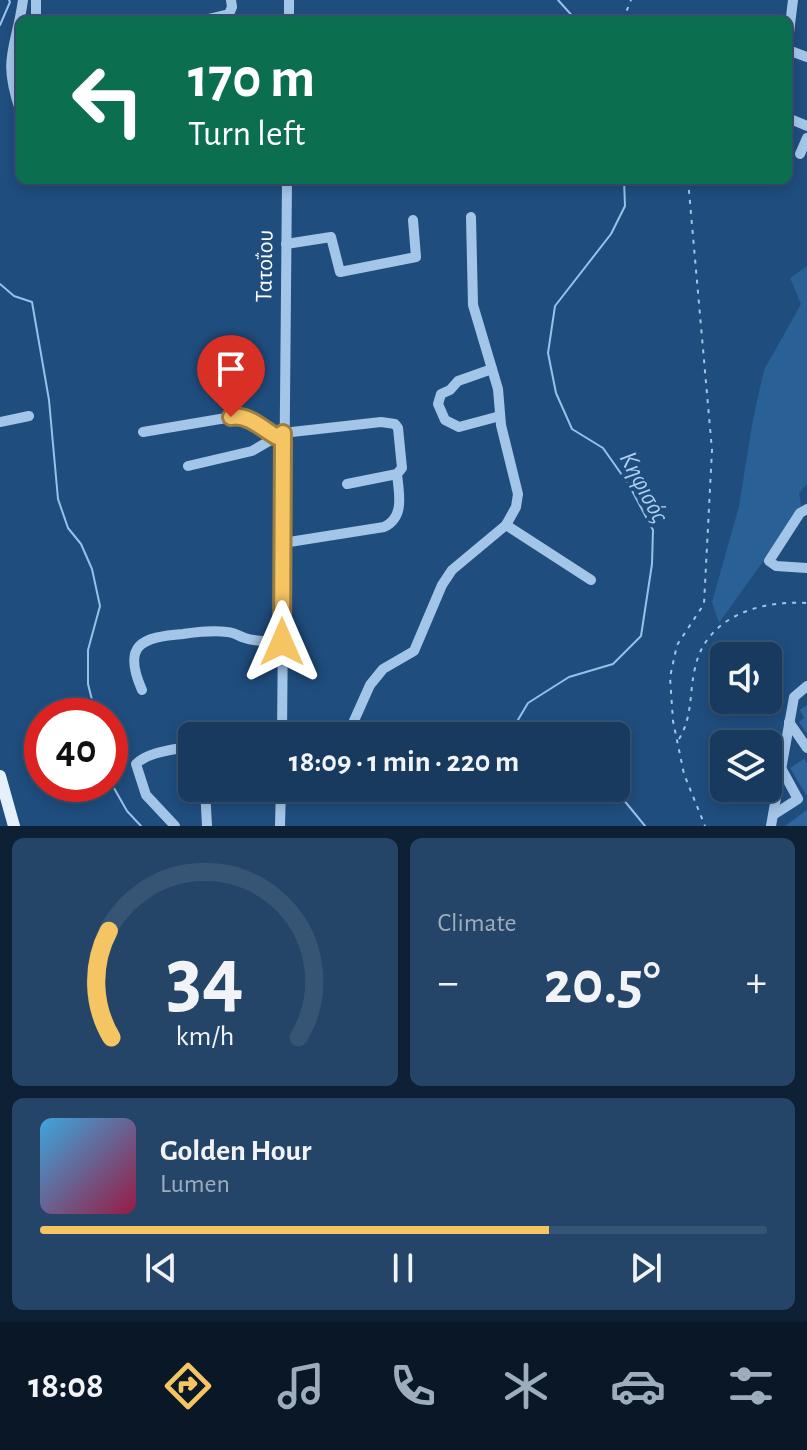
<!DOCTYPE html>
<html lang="en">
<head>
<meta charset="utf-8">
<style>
  body { margin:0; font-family:"Alegreya Sans",sans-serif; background:#244567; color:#f1f3f6; height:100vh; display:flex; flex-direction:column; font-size:30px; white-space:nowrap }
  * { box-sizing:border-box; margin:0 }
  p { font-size:26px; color:#9eadbc }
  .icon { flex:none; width:44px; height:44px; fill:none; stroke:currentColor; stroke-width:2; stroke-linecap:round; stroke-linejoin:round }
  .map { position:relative; height:826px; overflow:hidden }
  .side { display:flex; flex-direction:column; gap:12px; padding:12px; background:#0d2034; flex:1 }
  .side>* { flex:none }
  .guide { position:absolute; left:16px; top:16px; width:776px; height:168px; border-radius:12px; box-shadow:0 4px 12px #0003,0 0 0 2px #365473; background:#0b6e4f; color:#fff; overflow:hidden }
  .controls { position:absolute; left:710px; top:642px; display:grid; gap:16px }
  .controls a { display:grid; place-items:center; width:72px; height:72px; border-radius:12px; background:#173a5e; box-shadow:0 4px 12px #0003,0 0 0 2px #365473; font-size:40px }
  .speed { position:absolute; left:24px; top:698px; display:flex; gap:16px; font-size:40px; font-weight:700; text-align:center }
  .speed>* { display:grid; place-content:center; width:104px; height:104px; border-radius:50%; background:#173a5e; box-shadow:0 4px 12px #0003,0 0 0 2px #365473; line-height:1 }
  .speed .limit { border:12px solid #d22; background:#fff; color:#111 }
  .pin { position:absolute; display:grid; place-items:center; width:68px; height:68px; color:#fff; margin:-82px -34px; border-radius:50% 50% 50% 0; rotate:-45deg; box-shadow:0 0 8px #0007 }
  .pin .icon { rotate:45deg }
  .me { position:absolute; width:88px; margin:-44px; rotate:0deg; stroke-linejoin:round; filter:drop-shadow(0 0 6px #0008) }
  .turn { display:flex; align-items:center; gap:28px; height:168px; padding:0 40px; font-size:36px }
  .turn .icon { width:104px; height:104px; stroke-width:2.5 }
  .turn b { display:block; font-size:56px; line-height:68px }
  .big { font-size:60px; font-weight:700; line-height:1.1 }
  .side .widget { flex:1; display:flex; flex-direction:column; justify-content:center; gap:12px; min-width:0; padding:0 28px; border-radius:12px; background:#244567 }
  .side .dial { align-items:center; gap:0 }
  .dial svg { height:208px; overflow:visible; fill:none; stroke:#365473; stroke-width:7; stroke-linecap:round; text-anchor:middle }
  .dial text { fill:#f1f3f6; stroke:none }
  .song { display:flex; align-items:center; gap:24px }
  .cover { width:96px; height:96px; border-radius:12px; background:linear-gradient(135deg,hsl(200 70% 55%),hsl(340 70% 35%)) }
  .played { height:8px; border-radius:4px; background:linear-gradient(90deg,#f5c463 70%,#365473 70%) }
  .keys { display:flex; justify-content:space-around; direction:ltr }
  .heat { display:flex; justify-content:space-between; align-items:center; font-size:44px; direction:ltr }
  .side .tiles { flex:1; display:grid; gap:12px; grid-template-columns:1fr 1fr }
  .widget:last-child { grid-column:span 2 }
  .trip { position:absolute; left:178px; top:722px; width:452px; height:80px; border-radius:12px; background:#173a5e; box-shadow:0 4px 12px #0003,0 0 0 2px #365473; font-weight:700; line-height:80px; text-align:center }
  .tabs { display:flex; height:128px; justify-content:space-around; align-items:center; background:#091726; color:#9eadbc }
  .tabs .icon { width:56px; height:56px }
  .tabs .active { color:#f5c463 }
  .tabs b { font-size:36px; color:#f1f3f6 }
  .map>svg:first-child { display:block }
</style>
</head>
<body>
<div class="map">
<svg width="807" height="826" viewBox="0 0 807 826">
  <rect width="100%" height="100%" fill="#1f4d7e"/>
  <path fill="#296096" d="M807 266V484L799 493 803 516 759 567 719 623 712 602 739 506 753 419 764 370 801 304 790 278Z"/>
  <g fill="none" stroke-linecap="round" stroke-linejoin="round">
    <g stroke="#97c1e9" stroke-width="2">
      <path d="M558 0 576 20"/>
      <path d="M0 25 10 2 9 0"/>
      <path d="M0 284 14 296 32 302 49 400 58 499 68 528 81 544 92 569 100 606 88 650V684L96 716"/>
      <path d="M513 736 512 730 528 703 569 677 613 664 641 636 652 564 653 530 629 485 603 448 572 429 556 393 548 353 555 306 611 234 625 206 624 180"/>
      <path d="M110 781 127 811 141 826"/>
      <path d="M567 788 623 799 645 826"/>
    </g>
  </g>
  <g fill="#2f659c">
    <path d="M807 705V734L799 722 804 718 800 710Z"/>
    <path d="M804 759 807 763V796L790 768Z"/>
    <path d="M807 810V826H785Z"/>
  </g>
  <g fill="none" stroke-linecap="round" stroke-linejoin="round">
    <g stroke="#a3c5e7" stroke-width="2" stroke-dasharray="4 6" stroke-linecap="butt">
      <path d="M623 20 631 0"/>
      <path d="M688 180 712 450 704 604 677 645 670 677 673 721 684 774 705 826"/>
      <path d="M679 739C693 716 689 693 695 668 706 616 761 600 807 603"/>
    </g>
    <g stroke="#a3c5e7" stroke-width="10">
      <path d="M36 0V20"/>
      <path d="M204 20 229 14 232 7 231 0"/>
      <path d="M289 20V0"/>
      <path d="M788 41 793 0"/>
      <path d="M788 50 807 57"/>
      <path d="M20 110C2 57 16 50 23 0"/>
      <path d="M788 118 807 126"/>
      <path d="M800 154 807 138"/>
      <path d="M286 244 331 237 340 272 416 257 413 220"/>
      <path d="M492 369 458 381 450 390 441 394 438 404 445 420 459 427 500 416"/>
      <path d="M0 422 29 416"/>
      <path d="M143 432 238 416 277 437"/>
      <path d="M188 466 252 451 283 433 381 422 395 424 398 428 402 468 397 474 347 484"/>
      <path d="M807 509 800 513 769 561 776 566 807 568"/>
      <path d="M506 525 591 580"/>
      <path d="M283 543 384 527C405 517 399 494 397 474"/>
      <path d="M142 690C122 645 141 637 183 634 198 632 212 630 227 632 234 632 238 636 245 638 256 642 270 641 282 642"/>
      <path d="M789 722 807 748"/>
      <path d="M282 736 287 180"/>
      <path d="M344 736 353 723 370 685 383 669 414 651 442 585 452 570 506 525 516 507 518 494 501 425 498 389 473 305 471 217"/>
      <path d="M205 788 207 826"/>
      <path d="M404 788 413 795 427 788"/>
      <path d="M773 815 798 799 781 768"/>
      <path d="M175 826 146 795 136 764C149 751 174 750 192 746"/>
      <path d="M280 826 281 788"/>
      <path d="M771 826 794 697 807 686"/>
    </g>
    <path stroke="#e5f0fd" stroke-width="12" d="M0 776 14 826"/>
  </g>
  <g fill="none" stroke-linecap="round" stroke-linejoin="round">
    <g stroke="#9f7f40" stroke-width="20">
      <path id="route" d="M231 417C248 414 263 429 277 437L283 433 282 642"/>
    </g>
    <use href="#route" stroke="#f5c463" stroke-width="14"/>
  </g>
  <g text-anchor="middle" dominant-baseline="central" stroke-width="8" stroke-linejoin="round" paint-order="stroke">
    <g font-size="24" fill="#fff" stroke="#1f4d7e">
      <text transform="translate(265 266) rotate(-89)">Τατοΐου</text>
    </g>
    <g font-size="26" font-style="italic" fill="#aecfef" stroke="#1f4d7e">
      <text transform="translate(644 487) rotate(62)">Κηφισός</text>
    </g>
  </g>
</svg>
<div class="controls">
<a><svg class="icon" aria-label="sound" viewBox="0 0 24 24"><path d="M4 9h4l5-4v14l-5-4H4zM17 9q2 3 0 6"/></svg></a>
<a><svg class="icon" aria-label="layers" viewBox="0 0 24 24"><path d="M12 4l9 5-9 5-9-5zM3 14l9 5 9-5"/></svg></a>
</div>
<div class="speed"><div class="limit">40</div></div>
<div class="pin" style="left:231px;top:417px;background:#d93025"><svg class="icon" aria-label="arrive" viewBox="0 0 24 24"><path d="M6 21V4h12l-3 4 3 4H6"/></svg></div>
<svg class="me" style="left:282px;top:642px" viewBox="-20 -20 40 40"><path d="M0-17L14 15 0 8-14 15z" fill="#f5c463" stroke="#fff" stroke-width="4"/></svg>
<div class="trip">18:09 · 1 min · 220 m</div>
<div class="guide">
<div class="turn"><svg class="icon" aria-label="left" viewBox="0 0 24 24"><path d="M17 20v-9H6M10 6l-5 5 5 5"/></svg><div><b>170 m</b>Turn left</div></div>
</div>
</div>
<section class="side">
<div class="tiles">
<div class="widget dial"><svg viewBox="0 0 100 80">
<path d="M14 69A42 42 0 1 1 86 69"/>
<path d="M14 69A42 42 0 0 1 13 28" stroke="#f5c463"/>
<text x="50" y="56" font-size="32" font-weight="700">34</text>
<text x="50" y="72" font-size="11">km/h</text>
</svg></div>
<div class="widget"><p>Climate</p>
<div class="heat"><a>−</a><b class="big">20.5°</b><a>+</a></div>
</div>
<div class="widget">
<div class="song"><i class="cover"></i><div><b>Golden Hour</b><p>Lumen</p></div></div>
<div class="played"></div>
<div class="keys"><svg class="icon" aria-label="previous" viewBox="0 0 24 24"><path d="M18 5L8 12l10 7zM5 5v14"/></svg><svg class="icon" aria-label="pause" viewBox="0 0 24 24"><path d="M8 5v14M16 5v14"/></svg><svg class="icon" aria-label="next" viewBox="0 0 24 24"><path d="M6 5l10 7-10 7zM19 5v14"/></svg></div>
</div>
</div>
</section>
<nav class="tabs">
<b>18:08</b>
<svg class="icon active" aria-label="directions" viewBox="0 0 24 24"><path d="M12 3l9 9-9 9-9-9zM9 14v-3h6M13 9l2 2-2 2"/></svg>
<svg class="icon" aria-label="music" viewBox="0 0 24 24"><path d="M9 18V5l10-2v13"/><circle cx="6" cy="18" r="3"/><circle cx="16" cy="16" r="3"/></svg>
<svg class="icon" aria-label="phone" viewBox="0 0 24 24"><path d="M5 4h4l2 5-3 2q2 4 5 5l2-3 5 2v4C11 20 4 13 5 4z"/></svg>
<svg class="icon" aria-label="climate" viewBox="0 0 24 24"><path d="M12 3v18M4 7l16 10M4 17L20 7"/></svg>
<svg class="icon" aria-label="car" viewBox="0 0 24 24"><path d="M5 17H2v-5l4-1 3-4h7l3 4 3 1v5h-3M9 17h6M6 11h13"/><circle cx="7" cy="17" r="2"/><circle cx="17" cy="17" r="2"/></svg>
<svg class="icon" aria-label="filters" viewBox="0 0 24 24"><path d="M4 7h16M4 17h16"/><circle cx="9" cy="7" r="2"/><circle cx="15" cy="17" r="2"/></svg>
</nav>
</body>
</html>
